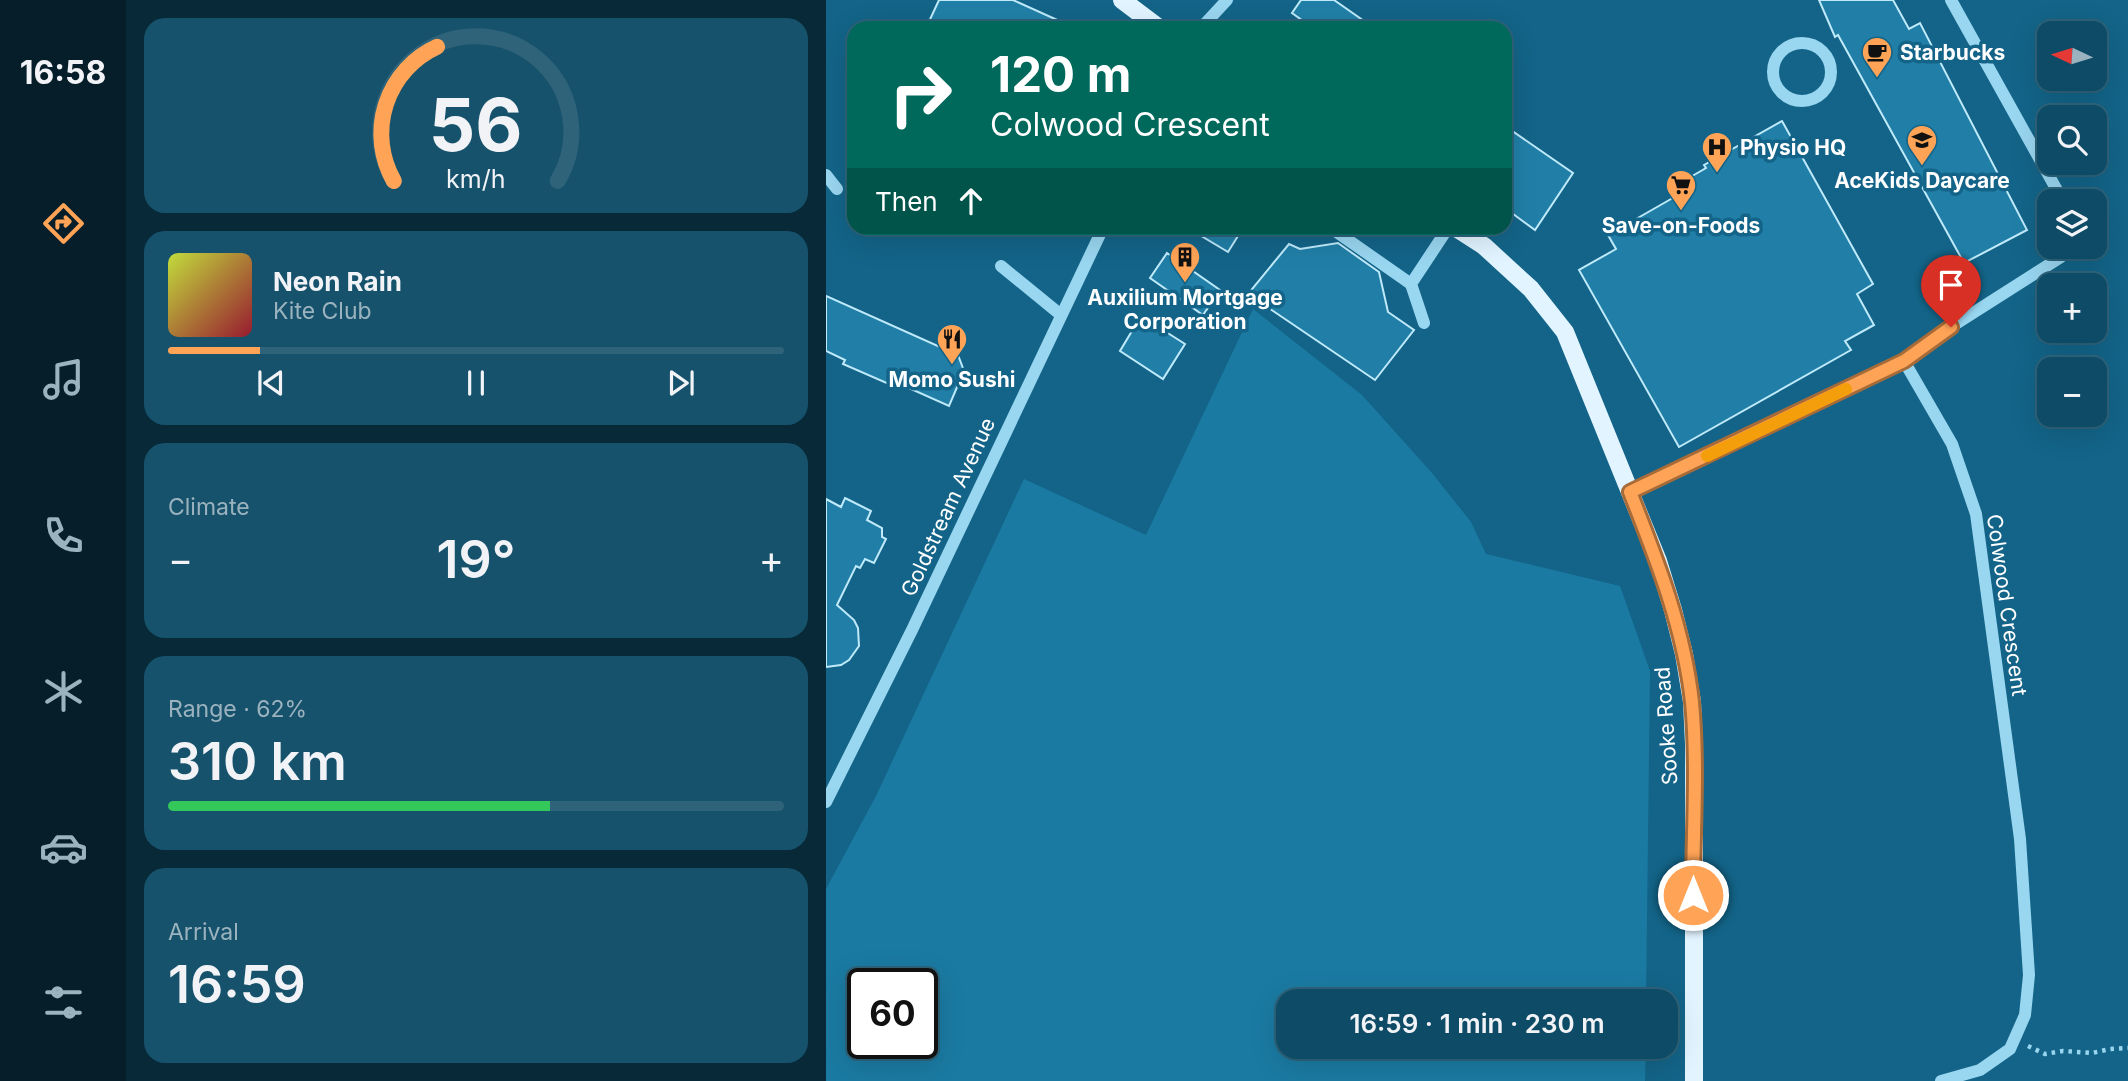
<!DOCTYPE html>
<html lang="en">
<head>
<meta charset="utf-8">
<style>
  body { margin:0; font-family:Inter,sans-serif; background:#17526c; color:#f1f3f6; height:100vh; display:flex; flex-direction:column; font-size:26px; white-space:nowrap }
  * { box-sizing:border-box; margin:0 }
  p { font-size:23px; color:#9bb3bf }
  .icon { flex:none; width:38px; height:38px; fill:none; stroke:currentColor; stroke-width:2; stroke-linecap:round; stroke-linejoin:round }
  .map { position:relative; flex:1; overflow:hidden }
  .details { display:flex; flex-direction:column; gap:18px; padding:18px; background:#082938; width:700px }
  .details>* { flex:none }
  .banner { position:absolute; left:21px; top:21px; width:665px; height:214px; border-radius:21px; box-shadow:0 7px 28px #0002,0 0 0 2px #2e637a; background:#00695c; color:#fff; overflow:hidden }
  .needle { width:46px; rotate:274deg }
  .controls { position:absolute; left:1211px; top:21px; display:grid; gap:14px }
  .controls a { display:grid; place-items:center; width:70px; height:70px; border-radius:14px; background:#0e4b66; box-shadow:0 7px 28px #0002,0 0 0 2px #2e637a; font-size:35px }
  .speed { position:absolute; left:21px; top:968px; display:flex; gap:14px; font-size:35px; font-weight:700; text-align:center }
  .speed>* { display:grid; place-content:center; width:91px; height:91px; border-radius:50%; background:#0e4b66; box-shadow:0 7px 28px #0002,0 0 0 2px #2e637a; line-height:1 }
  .speed .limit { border:4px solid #111; border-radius:10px; background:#fff; color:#111 }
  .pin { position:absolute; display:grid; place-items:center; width:60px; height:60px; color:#fff; margin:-72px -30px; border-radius:50% 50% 50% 0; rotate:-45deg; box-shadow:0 0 7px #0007 }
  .pin .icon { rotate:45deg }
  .me { position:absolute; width:77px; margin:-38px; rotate:0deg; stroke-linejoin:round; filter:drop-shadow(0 0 5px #0008) }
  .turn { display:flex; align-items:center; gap:24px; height:147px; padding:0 28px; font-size:32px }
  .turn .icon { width:91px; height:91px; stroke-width:2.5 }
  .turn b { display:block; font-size:49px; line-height:60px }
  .then { display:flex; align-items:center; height:66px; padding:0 28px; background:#0003; gap:14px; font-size:26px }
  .big { font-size:52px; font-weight:600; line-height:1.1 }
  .details .widget { flex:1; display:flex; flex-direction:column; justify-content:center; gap:10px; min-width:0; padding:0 24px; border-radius:21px; background:#17526c }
  .details .dial { align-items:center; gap:0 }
  .dial svg { height:182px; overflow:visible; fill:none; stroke:#2e637a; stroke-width:7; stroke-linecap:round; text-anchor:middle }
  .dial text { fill:#f1f3f6; stroke:none }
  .song { display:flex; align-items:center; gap:21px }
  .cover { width:84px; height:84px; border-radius:10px; background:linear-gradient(135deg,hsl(70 70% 55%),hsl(350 70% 35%)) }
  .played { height:7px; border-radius:4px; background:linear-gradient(90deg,#ffa457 15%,#2e637a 15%) }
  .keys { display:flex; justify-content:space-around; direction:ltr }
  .heat { display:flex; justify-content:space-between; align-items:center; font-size:38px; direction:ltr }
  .charge { height:10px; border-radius:5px; background:linear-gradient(90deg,#34c759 62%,#2e637a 0) }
  .trip { position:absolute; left:450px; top:989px; width:402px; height:70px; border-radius:21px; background:#0e4b66; box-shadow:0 7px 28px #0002,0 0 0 2px #2e637a; font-weight:600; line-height:70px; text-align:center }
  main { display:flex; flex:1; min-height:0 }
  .dock { display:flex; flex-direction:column; width:126px; justify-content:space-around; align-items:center; background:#061e29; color:#9bb3bf }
  .dock .icon { width:49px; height:49px }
  .dock .on { color:#ffa457 }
  .dock b { font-size:32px; color:#f1f3f6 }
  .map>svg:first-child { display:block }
</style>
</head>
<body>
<main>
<nav class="dock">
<b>16:58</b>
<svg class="icon on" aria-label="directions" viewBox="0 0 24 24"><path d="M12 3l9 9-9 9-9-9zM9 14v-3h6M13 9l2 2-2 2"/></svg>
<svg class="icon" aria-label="music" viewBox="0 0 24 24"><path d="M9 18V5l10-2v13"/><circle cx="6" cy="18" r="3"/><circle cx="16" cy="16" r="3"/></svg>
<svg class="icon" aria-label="phone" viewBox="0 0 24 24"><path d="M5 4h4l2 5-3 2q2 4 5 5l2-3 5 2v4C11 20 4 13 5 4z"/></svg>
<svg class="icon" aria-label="climate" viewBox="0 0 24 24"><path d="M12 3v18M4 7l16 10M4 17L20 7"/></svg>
<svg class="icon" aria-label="car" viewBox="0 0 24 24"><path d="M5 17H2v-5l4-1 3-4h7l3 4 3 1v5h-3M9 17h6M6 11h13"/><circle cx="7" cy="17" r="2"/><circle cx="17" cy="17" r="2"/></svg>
<svg class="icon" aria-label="filters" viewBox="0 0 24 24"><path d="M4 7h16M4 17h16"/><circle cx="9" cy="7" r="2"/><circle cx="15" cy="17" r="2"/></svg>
</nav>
<section class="details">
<div class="widget dial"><svg viewBox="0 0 100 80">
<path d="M14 69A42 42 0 1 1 86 69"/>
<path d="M14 69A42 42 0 0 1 33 10" stroke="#ffa457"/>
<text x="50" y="56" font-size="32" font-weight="700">56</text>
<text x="50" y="72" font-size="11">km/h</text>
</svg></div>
<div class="widget">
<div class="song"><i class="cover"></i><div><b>Neon Rain</b><p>Kite Club</p></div></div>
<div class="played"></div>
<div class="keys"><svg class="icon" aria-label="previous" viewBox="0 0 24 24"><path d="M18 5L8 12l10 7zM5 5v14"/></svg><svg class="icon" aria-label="pause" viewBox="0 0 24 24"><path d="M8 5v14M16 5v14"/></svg><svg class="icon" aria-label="next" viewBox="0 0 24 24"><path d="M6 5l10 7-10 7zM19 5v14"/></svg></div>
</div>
<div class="widget"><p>Climate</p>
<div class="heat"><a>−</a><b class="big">19°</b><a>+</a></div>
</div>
<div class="widget"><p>Range · 62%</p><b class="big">310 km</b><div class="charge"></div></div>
<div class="widget"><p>Arrival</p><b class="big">16:59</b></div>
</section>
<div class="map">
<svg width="1302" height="1081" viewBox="0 0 1302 1081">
  <rect width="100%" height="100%" fill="#136488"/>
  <path fill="#1b7aa2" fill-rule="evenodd" d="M427 309 536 395 606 473 645 522 660 554 794 586 824 671 820 1001H462V1046L820 1047 819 1081H0V889L50 796 198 479 320 535ZM37 984H96V1043H37Z"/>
  <g fill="#217fa7" stroke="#bfeafb" stroke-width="2">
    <path d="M113 0H187L249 28H100Z"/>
    <path d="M475 0H508L548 28H487L466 13Z"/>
    <path d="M993 0H1067L1083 29 1094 23 1201 230 1138 263 1012 35 1009 37Z"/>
    <path d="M956 121 1047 284 1031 294 1048 325 1019 341 1025 350 853 447 753 270 790 249 782 235 866 187 861 179 880 168 878 165Z"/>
    <path d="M679 126 747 173 709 230 679 208Z"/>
    <path d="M362 228H417L402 252Z"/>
    <path d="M512 243 553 272 562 312 588 330 549 380 422 294 463 244 474 249Z"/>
    <path d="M341 253 394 290 377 315 324 278Z"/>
    <path d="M0 296 132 355 138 371 123 406 74 384 72 388 17 364 19 360 0 351Z"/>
    <path d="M315 316 359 344 337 379 294 351Z"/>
    <path d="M19 498 45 511 41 520 56 528V537L60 539 48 563 39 559 34 568 30 566 11 605 28 620 32 628 33 646 23 660 15 665 0 667V499L15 507Z"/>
  </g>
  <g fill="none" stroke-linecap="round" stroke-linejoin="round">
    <path stroke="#99d6f0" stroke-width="4.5" stroke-dasharray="3.5 5" stroke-linecap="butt" d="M1202 1046 1219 1054 1237 1051 1266 1053 1284 1049 1302 1048"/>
    <g stroke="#99d6f0" stroke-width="12">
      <path d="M1125 0 1237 201"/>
      <path d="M375 28 401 0"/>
      <circle cx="976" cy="72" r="29"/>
      <path d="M0 175 11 189"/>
      <path d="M505 228 585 284"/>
      <path d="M175 266 235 315"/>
      <path d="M598 323 585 284 622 228"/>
      <path d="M1078 361 1126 444 1150 514 1194 839 1203 975 1199 1015 1184 1049 1154 1070 1115 1081"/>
      <path d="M804 492 1078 361 1125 327 1235 257 1237 247"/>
      <path d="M0 802 86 630 277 228"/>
    </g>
    <g stroke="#e1f4ff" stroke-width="18">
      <path d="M296 0 333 28"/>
      <path d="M630 228 658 246 705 289 739 332 832 561 847 610 858 654 866 702 868 744V1081"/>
    </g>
  </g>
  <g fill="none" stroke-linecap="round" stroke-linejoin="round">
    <g stroke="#a66b39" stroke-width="18">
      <path id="route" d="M867 895C867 831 872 766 866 702 858 629 831 560 804 492L1078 361 1125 327"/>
    </g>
    <use href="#route" stroke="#ffa457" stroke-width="12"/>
    <path stroke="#f59e0b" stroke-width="12" d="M881 456 1020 389"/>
  </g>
  <defs>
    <g id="cafe-pin" transform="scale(1.575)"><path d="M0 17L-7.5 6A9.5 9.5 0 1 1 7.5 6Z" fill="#ffa457" stroke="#136488"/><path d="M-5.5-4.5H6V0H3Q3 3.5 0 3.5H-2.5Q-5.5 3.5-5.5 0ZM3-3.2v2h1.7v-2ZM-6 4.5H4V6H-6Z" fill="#111"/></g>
    <g id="school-pin" transform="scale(1.575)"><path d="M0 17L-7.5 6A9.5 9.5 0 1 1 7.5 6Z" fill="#ffa457" stroke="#136488"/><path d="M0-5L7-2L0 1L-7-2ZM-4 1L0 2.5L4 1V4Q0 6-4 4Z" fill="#111"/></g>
    <g id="hospital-pin" transform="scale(1.575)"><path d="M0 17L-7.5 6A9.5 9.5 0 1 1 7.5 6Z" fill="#ffa457" stroke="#136488"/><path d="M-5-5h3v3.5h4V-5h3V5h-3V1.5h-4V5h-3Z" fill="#111"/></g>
    <g id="supermarket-pin" transform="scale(1.575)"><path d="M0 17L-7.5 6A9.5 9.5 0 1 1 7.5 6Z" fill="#ffa457" stroke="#136488"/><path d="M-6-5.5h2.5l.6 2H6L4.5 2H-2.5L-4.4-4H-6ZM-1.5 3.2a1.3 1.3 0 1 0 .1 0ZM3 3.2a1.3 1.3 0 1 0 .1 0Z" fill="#111"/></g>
    <g id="building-pin" transform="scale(1.575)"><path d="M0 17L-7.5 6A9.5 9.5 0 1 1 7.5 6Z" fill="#ffa457" stroke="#136488"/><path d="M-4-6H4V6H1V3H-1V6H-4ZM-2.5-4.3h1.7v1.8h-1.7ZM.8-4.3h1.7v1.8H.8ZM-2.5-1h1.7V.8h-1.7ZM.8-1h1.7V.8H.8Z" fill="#111"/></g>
    <g id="restaurant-pin" transform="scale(1.575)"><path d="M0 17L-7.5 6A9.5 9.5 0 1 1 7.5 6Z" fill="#ffa457" stroke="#136488"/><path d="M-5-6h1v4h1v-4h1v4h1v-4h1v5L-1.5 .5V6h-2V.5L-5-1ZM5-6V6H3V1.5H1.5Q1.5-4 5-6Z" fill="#111"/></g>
  </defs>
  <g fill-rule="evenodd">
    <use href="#cafe-pin" x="1051" y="52"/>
    <use href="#school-pin" x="1096" y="140"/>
    <use href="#hospital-pin" x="891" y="147"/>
    <use href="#supermarket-pin" x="855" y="185"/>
    <use href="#building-pin" x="359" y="257"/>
    <use href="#restaurant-pin" x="126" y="339"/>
  </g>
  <g text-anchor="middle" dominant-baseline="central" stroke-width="7" stroke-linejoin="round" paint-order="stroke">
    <g font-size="21" font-weight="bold" fill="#fff" stroke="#136488">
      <text x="1074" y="52" text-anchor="start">Starbucks</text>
      <text x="914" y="147" text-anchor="start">Physio HQ</text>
      <text x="1096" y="180">AceKids Daycare</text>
      <text x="855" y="225">Save-on-Foods</text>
      <text x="359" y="297">Auxilium Mortgage<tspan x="359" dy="24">Corporation</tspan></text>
      <text x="126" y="379">Momo Sushi</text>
    </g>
    <g font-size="21" fill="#fff" stroke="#136488">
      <text transform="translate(122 507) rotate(-65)">Goldstream Avenue</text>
      <text transform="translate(1181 605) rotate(82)">Colwood Crescent</text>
      <text transform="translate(840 726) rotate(-94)">Sooke Road</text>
    </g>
  </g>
</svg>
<div class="controls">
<a><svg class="needle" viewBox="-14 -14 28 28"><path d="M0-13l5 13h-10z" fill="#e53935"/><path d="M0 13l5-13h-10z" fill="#9bb3bf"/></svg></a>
<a><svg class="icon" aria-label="search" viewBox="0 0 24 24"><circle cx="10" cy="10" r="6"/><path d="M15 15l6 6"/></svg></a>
<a><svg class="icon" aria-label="layers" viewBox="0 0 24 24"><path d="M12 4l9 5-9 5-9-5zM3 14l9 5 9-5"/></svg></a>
<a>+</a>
<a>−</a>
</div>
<div class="speed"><div class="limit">60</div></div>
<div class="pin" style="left:1125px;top:327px;background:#d93025"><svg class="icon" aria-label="arrive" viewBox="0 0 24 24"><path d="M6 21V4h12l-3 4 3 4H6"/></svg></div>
<svg class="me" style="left:867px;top:895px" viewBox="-20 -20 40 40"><circle r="17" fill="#ffa457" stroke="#fff" stroke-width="3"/><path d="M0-11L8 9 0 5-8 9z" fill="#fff"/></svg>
<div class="trip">16:59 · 1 min · 230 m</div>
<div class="banner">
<div class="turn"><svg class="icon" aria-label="right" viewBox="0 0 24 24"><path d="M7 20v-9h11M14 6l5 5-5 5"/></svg><div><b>120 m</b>Colwood Crescent</div></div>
<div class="then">Then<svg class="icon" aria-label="ahead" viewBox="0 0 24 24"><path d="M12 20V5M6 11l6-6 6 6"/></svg></div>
</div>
</div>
</main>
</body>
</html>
